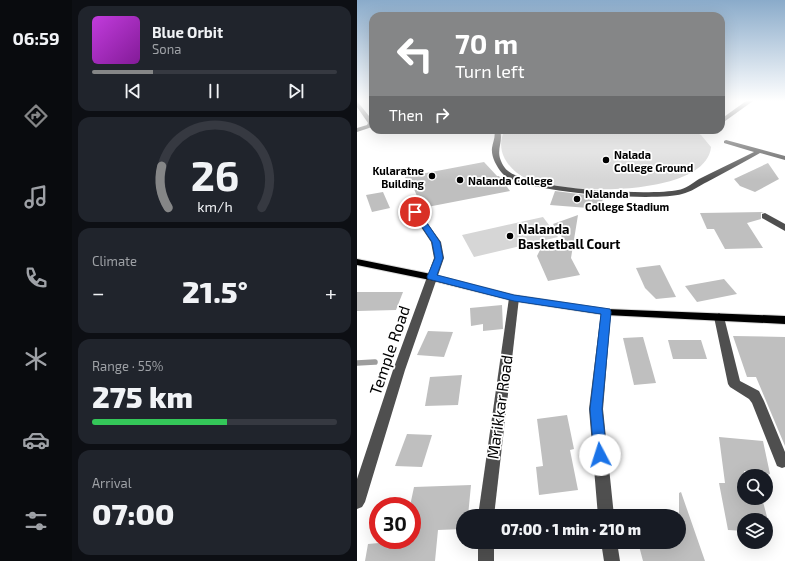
<!DOCTYPE html>
<html lang="en">
<head>
<meta charset="utf-8">
<style>
  body { margin:0; font-family:"Exo 2",sans-serif; background:#20242c; color:#f1f3f6; height:100vh; display:flex; flex-direction:column; font-size:15px; white-space:nowrap }
  * { box-sizing:border-box; margin:0 }
  p { font-size:13px; color:#9ea1a6 }
  .icon { flex:none; width:22px; height:22px; fill:none; stroke:currentColor; stroke-width:2; stroke-linecap:round; stroke-linejoin:round }
  .map { position:relative; flex:1; overflow:hidden }
  .panel { display:flex; flex-direction:column; gap:6px; padding:6px; background:#0d0f14; width:285px }
  .panel>* { flex:none }
  .guide { position:absolute; left:12px; top:12px; width:356px; height:122px; border-radius:12px; box-shadow:0 4px 16px #0002; background:#858687; color:#fff; overflow:hidden }
  .tools { position:absolute; left:380px; top:469px; display:grid; gap:8px }
  .tools a { display:grid; place-items:center; width:36px; height:36px; border-radius:50%; background:#171b24; box-shadow:0 4px 16px #0002; font-size:20px }
  .speed { position:absolute; left:12px; top:497px; display:flex; gap:8px; font-size:20px; font-weight:700; text-align:center }
  .speed>* { display:grid; place-content:center; width:52px; height:52px; border-radius:50%; background:#171b24; box-shadow:0 4px 16px #0002; line-height:1 }
  .speed .limit { border:6px solid #d22; background:#fff; color:#111 }
  .pin { position:absolute; display:grid; place-items:center; width:34px; height:34px; color:#fff; margin:-17px; border:2px solid #fff; border-radius:50%; box-shadow:0 1px 4px #0007 }
  .me { position:absolute; width:44px; margin:-22px; rotate:355deg; stroke-linejoin:round; filter:drop-shadow(0 0 3px #0008) }
  .turn { display:flex; align-items:center; gap:14px; height:84px; padding:0 20px; font-size:18px }
  .turn .icon { width:52px; height:52px; stroke-width:2.5 }
  .turn b { display:block; font-size:28px; line-height:34px }
  .then { display:flex; align-items:center; height:38px; padding:0 20px; background:#0003; gap:8px; font-size:15px }
  .big { font-size:30px; font-weight:800; line-height:1.1 }
  .panel .widget { flex:1; display:flex; flex-direction:column; justify-content:center; gap:6px; min-width:0; padding:0 14px; border-radius:12px; background:#20242c }
  .panel .dial { align-items:center; gap:0 }
  .dial svg { height:104px; overflow:visible; fill:none; stroke:#363941; stroke-width:7; stroke-linecap:round; text-anchor:middle }
  .dial text { fill:#f1f3f6; stroke:none }
  .song { display:flex; align-items:center; gap:12px }
  .cover { width:48px; height:48px; border-radius:6px; background:linear-gradient(135deg,hsl(290 70% 55%),hsl(290 70% 35%)) }
  .played { height:4px; border-radius:2px; background:linear-gradient(90deg,#858687 25%,#363941 25%) }
  .keys { display:flex; justify-content:space-around; direction:ltr }
  .heat { display:flex; justify-content:space-between; align-items:center; font-size:22px; direction:ltr }
  .charge { height:6px; border-radius:3px; background:linear-gradient(90deg,#34c759 55%,#363941 0) }
  .trip { position:absolute; left:99px; top:509px; width:230px; height:40px; border-radius:20px; background:#171b24; box-shadow:0 4px 16px #0002; font-weight:800; line-height:40px; text-align:center }
  main { display:flex; flex:1; min-height:0 }
  .tab-bar { display:flex; flex-direction:column; width:72px; justify-content:space-around; align-items:center; background:#090b0e; color:#9ea1a6 }
  .tab-bar .icon { width:28px; height:28px }
  .tab-bar .active { color:#858687 }
  .tab-bar b { font-size:18px; color:#f1f3f6 }
  .map>svg:first-child { display:block }
</style>
</head>
<body>
<main>
<nav class="tab-bar">
<b>06:59</b>
<svg class="icon active" aria-label="directions" viewBox="0 0 24 24"><path d="M12 3l9 9-9 9-9-9zM9 14v-3h6M13 9l2 2-2 2"/></svg>
<svg class="icon" aria-label="music" viewBox="0 0 24 24"><path d="M9 18V5l10-2v13"/><circle cx="6" cy="18" r="3"/><circle cx="16" cy="16" r="3"/></svg>
<svg class="icon" aria-label="phone" viewBox="0 0 24 24"><path d="M5 4h4l2 5-3 2q2 4 5 5l2-3 5 2v4C11 20 4 13 5 4z"/></svg>
<svg class="icon" aria-label="climate" viewBox="0 0 24 24"><path d="M12 3v18M4 7l16 10M4 17L20 7"/></svg>
<svg class="icon" aria-label="car" viewBox="0 0 24 24"><path d="M5 17H2v-5l4-1 3-4h7l3 4 3 1v5h-3M9 17h6M6 11h13"/><circle cx="7" cy="17" r="2"/><circle cx="17" cy="17" r="2"/></svg>
<svg class="icon" aria-label="filters" viewBox="0 0 24 24"><path d="M4 7h16M4 17h16"/><circle cx="9" cy="7" r="2"/><circle cx="15" cy="17" r="2"/></svg>
</nav>
<section class="panel">
<div class="widget">
<div class="song"><i class="cover"></i><div><b>Blue Orbit</b><p>Sona</p></div></div>
<div class="played"></div>
<div class="keys"><svg class="icon" aria-label="previous" viewBox="0 0 24 24"><path d="M18 5L8 12l10 7zM5 5v14"/></svg><svg class="icon" aria-label="pause" viewBox="0 0 24 24"><path d="M8 5v14M16 5v14"/></svg><svg class="icon" aria-label="next" viewBox="0 0 24 24"><path d="M6 5l10 7-10 7zM19 5v14"/></svg></div>
</div>
<div class="widget dial"><svg viewBox="0 0 100 80">
<path d="M14 69A42 42 0 1 1 86 69"/>
<path d="M14 69A42 42 0 0 1 9 37" stroke="#858687"/>
<text x="50" y="56" font-size="32" font-weight="700">26</text>
<text x="50" y="72" font-size="11">km/h</text>
</svg></div>
<div class="widget"><p>Climate</p>
<div class="heat"><a>−</a><b class="big">21.5°</b><a>+</a></div>
</div>
<div class="widget"><p>Range · 55%</p><b class="big">275 km</b><div class="charge"></div></div>
<div class="widget"><p>Arrival</p><b class="big">07:00</b></div>
</section>
<div class="map">
<svg width="428" height="561" viewBox="0 0 428 561">
  <rect width="100%" height="100%" fill="#fff"/>
  <g fill="#d6d6d6">
    <path d="M148 130H334L344 135 354 147C349 198 204 195 170 179 151 170 137 150 148 130Z"/>
    <path d="M186 217 201 237 117 257 105 235Z"/>
  </g>
  <g fill="none" stroke-linecap="round" stroke-linejoin="round">
    <path stroke="#9d9d9d" stroke-width="5.5" d="M0 363 18 362"/>
  </g>
  <g fill="#bfbfbf">
    <path d="M127 162 140 176H142L153 191 65 208 57 189H54L48 177Z"/>
    <path d="M411 163 422 179 398 192 383 186 377 179Z"/>
    <path d="M198 191 246 197 244 209 193 205Z"/>
    <path d="M26 192 33 208 15 212 9 195Z"/>
    <path d="M407 212 404 213V219L390 223 406 248 368 249 357 229H350L343 213Z"/>
    <path d="M221 215 214 258 223 275 191 281 180 256 184 248 211 246 196 224Z"/>
    <path d="M303 265 319 297 299 299 288 288 279 268Z"/>
    <path d="M367 279 380 294 340 302 328 286Z"/>
    <path d="M0 292H46L39 310 0 311Z"/>
    <path d="M145 305 146 329 126 331V324L114 326 113 308Z"/>
    <path d="M71 331 96 332 87 357 60 355Z"/>
    <path d="M376 336 428 337V446L399 377H390Z"/>
    <path d="M286 337 299 383 277 385 266 338Z"/>
    <path d="M311 340H344L350 359H316Z"/>
    <path d="M105 375 101 405 68 406 73 377Z"/>
    <path d="M210 415 217 449 213 450 221 490 182 495 179 467 186 466 180 419Z"/>
    <path d="M50 434 75 435 65 467 38 466Z"/>
    <path d="M362 437 406 441 413 474 387 471V498H405L414 532H409V520H387V531L371 530 362 483H368Z"/>
    <path d="M114 485 111 516H106V529L81 530 78 561H8L11 544 55 540V506H53L57 487Z"/>
    <path d="M324 492 348 561H286L281 542H322V493Z"/>
  </g>
  <g fill="none" stroke-linecap="round" stroke-linejoin="round">
    <g stroke="#dbdbdb" stroke-width="2">
      <path id="major" d="M0 259 74 274 157 295 249 309 428 316V324L249 315 157 301 73 280 0 265Z"/>
    </g>
    <g fill="#4f4f4f" fill-rule="evenodd">
      <path d="M0 101 16 121 15 127 0 132V128L10 125 11 123 0 107Z"/>
      <path d="M389 101H396L364 124V119Z"/>
      <path d="M137 130H143C147 145 136 151 148 168 164 190 293 196 321 190 328 189 336 183 342 179 360 170 379 161 397 152L367 143V141L369 140 428 156V160L403 153C386 163 368 172 350 182 342 186 334 192 325 194 298 202 162 193 145 173 139 166 134 156 135 148 136 141 139 137 137 130Z"/>
      <path d="M55 210H61L84 242 87 258 48 370 8 502 5 507 0 509V479L36 370 77 258 74 242 54 212Z"/>
      <path d="M408 213 428 224V231L405 218V214Z"/>
      <path d="M157 295 162 298 137 516H121L152 298Z"/>
      <path d="M249 309 254 312 246 409 257 516H241L232 409 244 312Z"/>
      <path d="M362 313 367 317 383 381 402 391 407 401 428 452V467L425 468 420 466 395 403 392 399 373 387 371 384 357 317Z"/>
      <rect x="121" y="542" width="16" height="19"/>
      <path d="M244 542H260L263 561H247Z"/>
    </g>
    <use href="#major" fill="#000" fill-rule="evenodd"/>
  </g>
  <linearGradient id="sky" x2="0" y2="1"><stop stop-color="#8aabca"/><stop offset="0.56" stop-color="#fff"/><stop offset="1" stop-color="#fff" stop-opacity="0"/></linearGradient>
  <rect width="428" height="180" fill="url(#sky)"/>
  <path fill="#1a73e8" stroke="#114b97" d="M58 209 61 210 83 242 86 258 80 275 157 295 253 309 254 312 245 409 250 455 248 459 243 460 239 459 237 455 233 409 244 314 157 301 71 279 70 277 78 258 75 242 55 212Z"/>
  <g fill="#000" stroke="#fff" stroke-width="1.5">
    <circle cx="249" cy="160" r="4"/>
    <circle cx="75" cy="176" r="4"/>
    <circle cx="103" cy="180" r="4"/>
    <circle cx="220" cy="199" r="4"/>
    <circle cx="153" cy="236" r="4"/>
  </g>
  <g text-anchor="middle" dominant-baseline="central" stroke-width="3.5" stroke-linejoin="round" paint-order="stroke">
    <g font-size="11" font-weight="bold" fill="#000" stroke="#fff" text-anchor="start">
      <text x="257" y="154">Nalada<tspan x="257" dy="13">College Ground</tspan></text>
      <text x="67" y="170" text-anchor="end">Kularatne<tspan x="67" dy="13">Building</tspan></text>
      <text x="111" y="180">Nalanda College</text>
      <text x="228" y="193">Nalanda<tspan x="228" dy="13">College Stadium</tspan></text>
    </g>
    <g font-size="13" font-weight="bold" fill="#000" stroke="#fff" text-anchor="start">
      <text x="161" y="229">Nalanda<tspan x="161" dy="15">Basketball Court</tspan></text>
    </g>
    <g font-size="16" fill="#000" stroke="#fff">
      <text transform="translate(32 350) rotate(-71)">Temple Road</text>
      <text transform="translate(142 407) rotate(-82)">Marikkar Road</text>
    </g>
  </g>
</svg>
<div class="tools">
<a><svg class="icon" aria-label="search" viewBox="0 0 24 24"><circle cx="10" cy="10" r="6"/><path d="M15 15l6 6"/></svg></a>
<a><svg class="icon" aria-label="layers" viewBox="0 0 24 24"><path d="M12 4l9 5-9 5-9-5zM3 14l9 5 9-5"/></svg></a>
</div>
<div class="speed"><div class="limit">30</div></div>
<div class="pin" style="left:58px;top:212px;background:#d93025"><svg class="icon" aria-label="arrive" viewBox="0 0 24 24"><path d="M6 21V4h12l-3 4 3 4H6"/></svg></div>
<svg class="me" style="left:243px;top:455px" viewBox="-20 -20 40 40"><circle r="19" fill="#fff"/><path d="M0-13L10 11 0 6-10 11z" fill="#1a73e8"/></svg>
<div class="trip">07:00 · 1 min · 210 m</div>
<div class="guide">
<div class="turn"><svg class="icon" aria-label="left" viewBox="0 0 24 24"><path d="M17 20v-9H6M10 6l-5 5 5 5"/></svg><div><b>70 m</b>Turn left</div></div>
<div class="then">Then<svg class="icon" aria-label="right" viewBox="0 0 24 24"><path d="M7 20v-9h11M14 6l5 5-5 5"/></svg></div>
</div>
</div>
</main>
</body>
</html>
